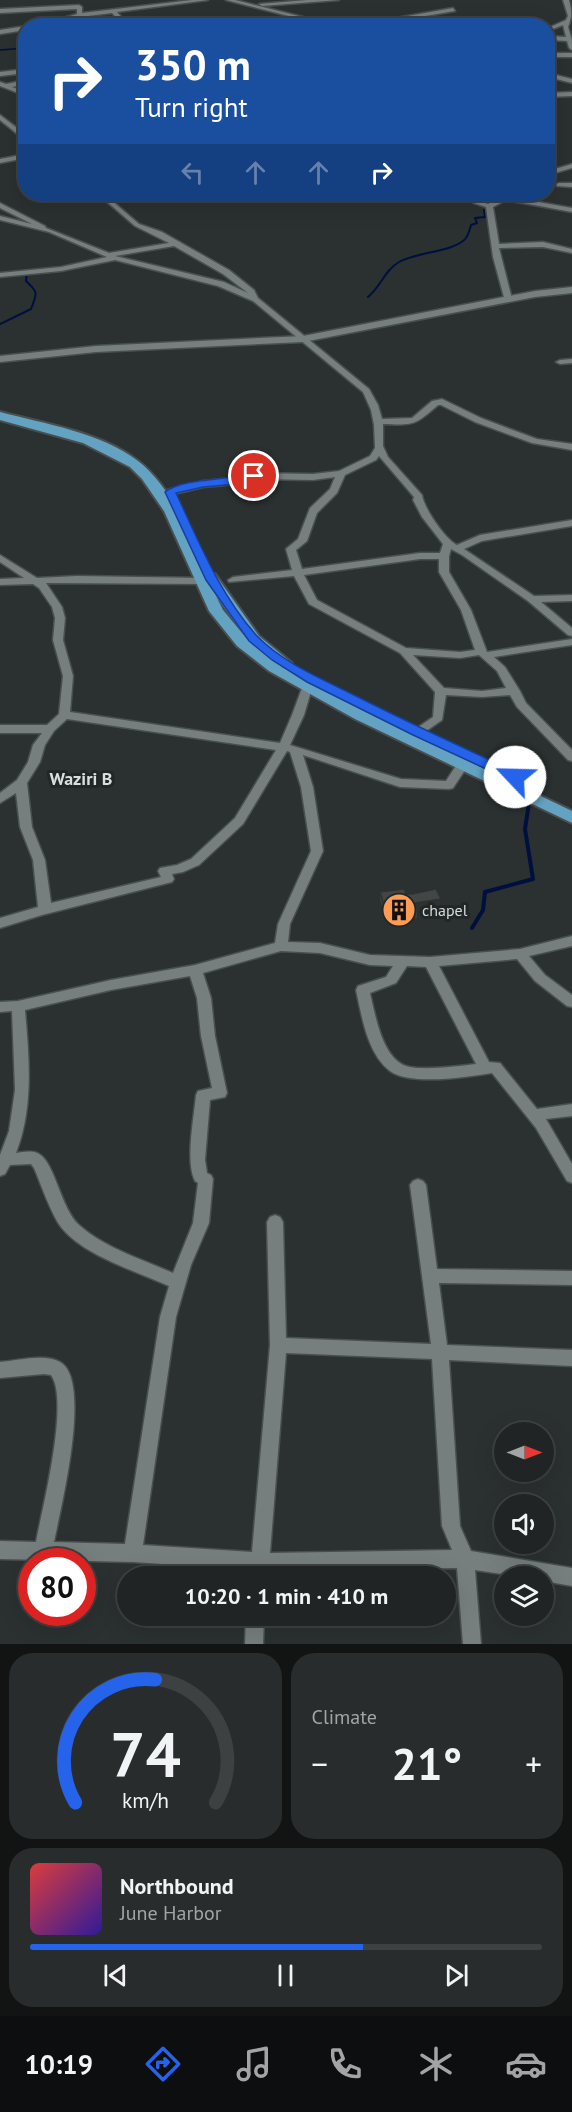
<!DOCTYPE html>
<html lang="en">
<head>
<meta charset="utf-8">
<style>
  body { margin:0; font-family:"PT Sans",sans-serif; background:#282c2d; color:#f1f3f6; height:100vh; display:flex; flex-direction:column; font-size:22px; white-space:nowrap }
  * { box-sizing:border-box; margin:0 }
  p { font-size:20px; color:#a2a4a7 }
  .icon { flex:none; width:33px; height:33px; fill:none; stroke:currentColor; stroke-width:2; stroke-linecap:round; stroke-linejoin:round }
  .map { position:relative; height:1644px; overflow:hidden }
  .sheet { display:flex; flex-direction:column; gap:9px; padding:9px; background:#121414; flex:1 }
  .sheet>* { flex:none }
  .hud { position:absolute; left:18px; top:18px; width:537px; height:183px; border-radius:24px; box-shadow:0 6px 24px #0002,0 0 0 2px #3d4142; background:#1a4fa0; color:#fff; overflow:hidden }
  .needle { width:39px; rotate:90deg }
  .fabs { position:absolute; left:494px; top:1422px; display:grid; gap:12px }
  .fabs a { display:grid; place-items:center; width:60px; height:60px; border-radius:50%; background:#202425; box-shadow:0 6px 24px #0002,0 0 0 2px #3d4142; font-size:30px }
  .speed { position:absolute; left:18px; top:1548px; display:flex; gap:12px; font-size:30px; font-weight:700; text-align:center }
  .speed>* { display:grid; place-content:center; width:78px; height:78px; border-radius:50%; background:#202425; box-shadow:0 6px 24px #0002,0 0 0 2px #3d4142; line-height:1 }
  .speed .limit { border:9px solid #d22; background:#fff; color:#111 }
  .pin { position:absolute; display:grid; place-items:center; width:51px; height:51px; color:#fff; margin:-26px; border:3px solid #fff; border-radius:50%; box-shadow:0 2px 6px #0007 }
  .me { position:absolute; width:66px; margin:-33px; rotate:294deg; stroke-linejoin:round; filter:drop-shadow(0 0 4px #0008) }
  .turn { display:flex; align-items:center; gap:21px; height:126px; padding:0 18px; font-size:27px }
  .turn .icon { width:78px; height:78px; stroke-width:2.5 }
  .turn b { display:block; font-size:42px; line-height:51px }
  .lanes { display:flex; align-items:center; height:57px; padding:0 18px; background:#0003; justify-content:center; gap:30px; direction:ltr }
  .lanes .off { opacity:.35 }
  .big { font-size:45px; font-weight:700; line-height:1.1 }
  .sheet .card { flex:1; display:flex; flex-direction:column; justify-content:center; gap:9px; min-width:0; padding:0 21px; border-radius:24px; background:#282c2d }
  .sheet .dial { align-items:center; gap:0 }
  .dial svg { height:156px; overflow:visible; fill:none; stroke:#3d4142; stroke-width:7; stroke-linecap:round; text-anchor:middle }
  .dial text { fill:#f1f3f6; stroke:none }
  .song { display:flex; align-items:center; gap:18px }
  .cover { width:72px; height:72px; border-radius:9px; background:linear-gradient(135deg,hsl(0 70% 55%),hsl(250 70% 35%)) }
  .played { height:6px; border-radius:3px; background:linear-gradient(90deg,#2563eb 65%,#3d4142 65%) }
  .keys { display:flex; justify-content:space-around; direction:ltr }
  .heat { display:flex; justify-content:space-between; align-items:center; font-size:33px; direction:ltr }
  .sheet .tiles { flex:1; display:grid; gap:9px; grid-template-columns:1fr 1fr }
  .card:last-child { grid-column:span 2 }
  .trip { position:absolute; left:117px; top:1566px; width:339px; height:60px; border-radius:30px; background:#202425; box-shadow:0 6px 24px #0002,0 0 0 2px #3d4142; font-weight:700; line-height:60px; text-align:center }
  .tabs { display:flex; height:96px; justify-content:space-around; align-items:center; background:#0d0e0f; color:#a2a4a7 }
  .tabs .icon { width:42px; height:42px }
  .tabs .selected { color:#2563eb }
  .tabs b { font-size:27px; color:#f1f3f6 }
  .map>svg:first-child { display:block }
</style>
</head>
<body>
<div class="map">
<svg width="572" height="1644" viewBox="0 0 572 1644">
  <rect width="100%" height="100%" fill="#2b3031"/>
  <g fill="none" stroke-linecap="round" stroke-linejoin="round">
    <path stroke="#00103e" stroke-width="1.5" d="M0 50 26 48"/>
    <g stroke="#00103e" stroke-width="2">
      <path d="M490 201 494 194"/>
      <path d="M368 297C382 285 384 271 399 262 416 252 455 252 466 238 468 235 470 229 471 225L477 223 475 218 485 217 484 210"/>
      <path d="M0 324 31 309C37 293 39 293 26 281L27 272"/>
    </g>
    <path stroke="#00103e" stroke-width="4" d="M472 928 483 910 485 892 533 879 525 829 529 803"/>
    <g stroke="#494e4f" stroke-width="3">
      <g id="minor">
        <path d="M192 0H208L117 12 129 26H124L112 13 80 17 46 26H36L77 14V9L0 13V9L79 5 82 7V13Z"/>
        <path d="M226 0H235L339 26H328Z"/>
        <path d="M307 0H339L262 6 259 4Z"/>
        <path d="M563 0H569C572 11 572 17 568 27L572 40V50L569 48 567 41 548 40V36L566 37 563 25 548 31V28L566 20 568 16Z"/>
        <path d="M453 8 455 11 366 26H351Z"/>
        <path d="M26 26V30L0 34V30Z"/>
        <rect x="548" y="53" width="24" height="4"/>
        <path d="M26 69V73L0 76V72Z"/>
        <path d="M548 73 572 79V83L548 77Z"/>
        <path d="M26 80V84L12 87 26 92V96L0 86V82L6 84Z"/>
        <path d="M572 92V96L548 97V93Z"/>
        <path d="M0 115 25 134 26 141 0 120Z"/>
        <path d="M26 154V158L0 163V159Z"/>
        <path d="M572 164V168L548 175V171Z"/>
        <path d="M559 183H572V187L557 186V184Z"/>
        <path d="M98 194H104L139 224 162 232 229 270 254 290 258 298 369 389 378 405 382 419 412 418 432 401 442 399 481 418 537 439 572 444V450L532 443 475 422 441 405H438C414 426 414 425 383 424V446L388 457 422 495C424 508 444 538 457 545L480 535 572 520V526L482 541 464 549 534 596 572 595V601L541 602 572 628V636L568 635 528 601 462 555 451 549 449 556V572L471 610 487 652 572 639V645L494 657 505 667 520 691 526 703 572 750V761L568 760 517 707 510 695 482 697 446 695 442 720 422 734H414L412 732 414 730 433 717 435 692 400 653 309 604 294 576 229 582 228 580 233 577 292 570 286 549 298 539 310 508 330 489 335 477 313 480 256 479 248 483 203 487 170 495 167 494V490L203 481 246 477 254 473 313 474 339 471 370 456 375 448 374 425 371 410 363 392 253 301 218 286 115 260 61 271 0 277V273L61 267 107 257 49 232 0 220V216L32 224 0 208V203L45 226 46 228 109 253 169 243 135 226ZM174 246 223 274 248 293 224 282 115 256ZM379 456 414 497 413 500 422 517 443 544 440 553H420L302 569 296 550 307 541 317 513 337 493 345 475 376 460ZM420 559H439V572L461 610 475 650 460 652 406 648 317 600 304 575ZM413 655 460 658 479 655 497 671 506 688 482 691 444 688Z"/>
        <path d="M463 194H470L478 201 488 204 506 194H513L510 197 572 208V212L506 200 493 207 499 244 543 242 572 249V253L543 247 499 248 512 299 505 301 493 257 486 207 474 203Z"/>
        <path d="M572 359V363L560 364 556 362 560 360Z"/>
        <path d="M0 555 37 578 77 576 203 578 208 581 203 584 46 583 62 607 65 618 63 640 73 676 70 712 280 743 292 715 302 688 307 685 312 688 304 715 290 745 401 779 446 781 459 761H467L469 764 453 788 449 789 400 787 303 755 313 787 323 851 290 924 288 942 320 943 370 955 430 957 520 949 572 936V946L529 956 545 975 572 995V1007L567 1006 535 981 517 959 439 966 489 1062 500 1063 537 1109 572 1104V1116L546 1119 572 1164V1183L567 1181 536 1128 492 1073C467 1077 411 1086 390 1071 367 1053 362 1017 356 990L358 986 386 977 393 966 370 965 320 953 281 951 203 973 211 998 215 1036 227 1093 225 1097 210 1100 205 1160 207 1173 211 1175 213 1179 209 1223 191 1265 176 1317 143 1545 252 1552 270 1345 267 1222 270 1217 275 1215 280 1217 283 1222 286 1338 431 1344 410 1185 413 1181 418 1179 423 1181 426 1185 437 1269 572 1271V1285L439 1283 447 1345 572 1350V1366L449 1360 460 1526 471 1551 572 1568V1586L543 1581V1576H515L475 1570 481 1644H463L457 1568 269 1571 268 1576H250V1570L133 1562 0 1559V1541L36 1542C42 1509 70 1401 51 1375L44 1374 0 1378V1362C17 1361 44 1353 60 1362 93 1380 60 1511 54 1542L125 1544 160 1317 169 1286C136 1271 84 1256 61 1227 51 1214 41 1184 34 1168L31 1164 10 1165 5 1174 0 1176V1155L9 1131 15 1090 12 1011 0 1012V1002L18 1001 111 980 195 965 275 943 278 924 311 851 301 787 290 752 287 751 243 824 199 865 183 872 172 874 174 879 172 882 42 915 0 928V918L38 907 33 860 20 827 16 793 0 803V793L17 780 28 762 33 745 42 733H0V725H47L59 714 63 676 53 640 55 618 52 607 39 588 33 584 0 585V579L24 578 0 562ZM67 719 276 750 235 818 191 859 177 865 160 868 158 871 161 877 51 903 45 860 32 827 27 783 40 762 45 745 54 731ZM407 966 426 967 476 1064C460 1066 420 1071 406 1066 382 1058 375 1014 370 993L396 983ZM190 976 197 998 201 1036 212 1088 198 1091 196 1095C194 1118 185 1161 195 1181L198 1183 193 1223 173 1273C141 1259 105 1248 79 1225 61 1209 55 1163 39 1154 33 1150 23 1152 16 1153 34 1107 29 1057 25 1010L111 990ZM286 1353 432 1359 442 1526 452 1550 270 1553Z"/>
        <path d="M246 1616H264L263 1644H245Z"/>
      </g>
    </g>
    <g stroke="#494e4f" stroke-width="3">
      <path id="tertiary" d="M572 287V293L535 297 303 342 96 352 0 362V356L96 346 303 336 535 291Z"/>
    </g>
    <g stroke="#494e4f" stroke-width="4">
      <path id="trunk" d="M0 412C45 424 100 432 138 461 172 487 190 536 207 574H215L259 636 292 663 290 666 282 667 366 712 572 811V823L355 719 269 671 237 646 209 611 164 511 142 479 130 467 83 443 0 420ZM216 596 247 639 223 610Z"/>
    </g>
    <use href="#minor" fill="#777e7e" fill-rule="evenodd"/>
    <use href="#tertiary" fill="#777e7e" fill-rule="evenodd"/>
    <use href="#trunk" fill="#64a2c1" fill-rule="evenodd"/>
  </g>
  <path fill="#393d3b" d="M380 892 406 894 440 906 417 910V918L387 922 380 900Z"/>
  <path fill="#2e3230" d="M441 899 440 906 415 911V903Z"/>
  <path fill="#424745" stroke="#2e3230" stroke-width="1.5" d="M404 889 406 894H412L436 889 441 899 415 903 418 911 387 915 380 892Z"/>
  <path fill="#2563eb" stroke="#184099" stroke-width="1.5" d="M254 473 259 476 248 483 203 487 176 493C199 542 220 595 257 636 283 663 322 679 354 695 409 723 464 748 520 774L522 777 520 780H510L413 735 307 682 272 660 249 641 206 580 165 492C183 478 231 480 254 473Z"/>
  <defs>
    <g id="building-disc" transform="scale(1.725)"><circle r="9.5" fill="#fd9c56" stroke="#212627"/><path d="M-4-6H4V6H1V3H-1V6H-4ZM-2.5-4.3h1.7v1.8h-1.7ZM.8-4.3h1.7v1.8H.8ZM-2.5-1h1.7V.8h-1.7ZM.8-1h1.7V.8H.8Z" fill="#111"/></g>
  </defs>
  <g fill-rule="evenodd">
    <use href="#building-disc" x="399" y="910"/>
  </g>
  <g text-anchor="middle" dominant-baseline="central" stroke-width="6" stroke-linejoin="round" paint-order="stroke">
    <g font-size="16" fill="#d5d9d9" stroke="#212627" text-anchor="start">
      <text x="422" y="910">chapel</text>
    </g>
    <g font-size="18" font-weight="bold" fill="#d8dfdf" stroke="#212627">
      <text x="81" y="778">Waziri B</text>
    </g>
  </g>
</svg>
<div class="fabs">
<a><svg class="needle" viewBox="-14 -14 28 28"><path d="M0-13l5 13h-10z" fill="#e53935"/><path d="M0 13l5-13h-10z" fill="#a2a4a7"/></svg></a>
<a><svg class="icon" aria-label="sound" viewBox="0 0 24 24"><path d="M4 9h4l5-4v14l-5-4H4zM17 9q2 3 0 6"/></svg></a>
<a><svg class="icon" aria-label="layers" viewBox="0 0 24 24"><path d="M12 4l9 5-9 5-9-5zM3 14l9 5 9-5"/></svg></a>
</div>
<div class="speed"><div class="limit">80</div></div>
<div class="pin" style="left:254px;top:476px;background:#d93025"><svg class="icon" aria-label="arrive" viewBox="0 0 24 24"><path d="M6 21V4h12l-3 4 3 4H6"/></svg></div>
<svg class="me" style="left:515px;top:777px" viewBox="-20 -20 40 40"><circle r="19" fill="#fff"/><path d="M0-13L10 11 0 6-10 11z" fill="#2563eb"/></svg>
<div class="trip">10:20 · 1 min · 410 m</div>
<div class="hud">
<div class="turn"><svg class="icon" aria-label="right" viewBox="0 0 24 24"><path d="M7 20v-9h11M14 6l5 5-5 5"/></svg><div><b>350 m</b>Turn right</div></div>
<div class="lanes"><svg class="icon off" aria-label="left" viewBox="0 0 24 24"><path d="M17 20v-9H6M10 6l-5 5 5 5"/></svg><svg class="icon off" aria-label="ahead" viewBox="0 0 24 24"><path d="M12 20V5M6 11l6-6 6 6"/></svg><svg class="icon off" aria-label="ahead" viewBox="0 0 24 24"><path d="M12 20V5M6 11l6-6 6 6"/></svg><svg class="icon" aria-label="right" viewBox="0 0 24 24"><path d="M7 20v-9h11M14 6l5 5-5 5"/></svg></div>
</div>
</div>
<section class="sheet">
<div class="tiles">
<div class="card dial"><svg viewBox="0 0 100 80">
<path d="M14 69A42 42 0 1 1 86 69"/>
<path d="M14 69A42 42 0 0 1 55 6" stroke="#2563eb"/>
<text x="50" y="56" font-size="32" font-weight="700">74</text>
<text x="50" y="72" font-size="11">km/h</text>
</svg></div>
<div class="card"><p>Climate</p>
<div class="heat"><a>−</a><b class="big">21°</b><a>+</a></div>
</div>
<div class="card">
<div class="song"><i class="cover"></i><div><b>Northbound</b><p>June Harbor</p></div></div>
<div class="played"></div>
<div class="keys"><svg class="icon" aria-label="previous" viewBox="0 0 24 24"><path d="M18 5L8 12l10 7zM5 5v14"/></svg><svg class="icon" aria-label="pause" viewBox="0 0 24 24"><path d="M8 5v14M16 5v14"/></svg><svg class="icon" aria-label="next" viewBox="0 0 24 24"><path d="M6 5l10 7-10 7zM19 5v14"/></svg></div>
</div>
</div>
</section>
<nav class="tabs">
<b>10:19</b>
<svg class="icon selected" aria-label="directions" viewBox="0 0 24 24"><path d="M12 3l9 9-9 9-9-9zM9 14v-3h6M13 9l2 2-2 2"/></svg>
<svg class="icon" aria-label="music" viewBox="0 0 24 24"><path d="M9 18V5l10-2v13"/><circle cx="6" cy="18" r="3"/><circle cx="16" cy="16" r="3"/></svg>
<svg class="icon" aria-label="phone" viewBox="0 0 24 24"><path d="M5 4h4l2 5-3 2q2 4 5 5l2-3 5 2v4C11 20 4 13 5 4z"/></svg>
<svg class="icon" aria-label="climate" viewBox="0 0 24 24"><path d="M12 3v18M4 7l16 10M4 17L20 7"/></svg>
<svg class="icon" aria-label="car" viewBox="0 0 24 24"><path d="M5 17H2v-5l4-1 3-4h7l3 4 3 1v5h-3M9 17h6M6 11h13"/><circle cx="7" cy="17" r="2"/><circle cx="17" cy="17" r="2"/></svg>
</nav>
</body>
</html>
